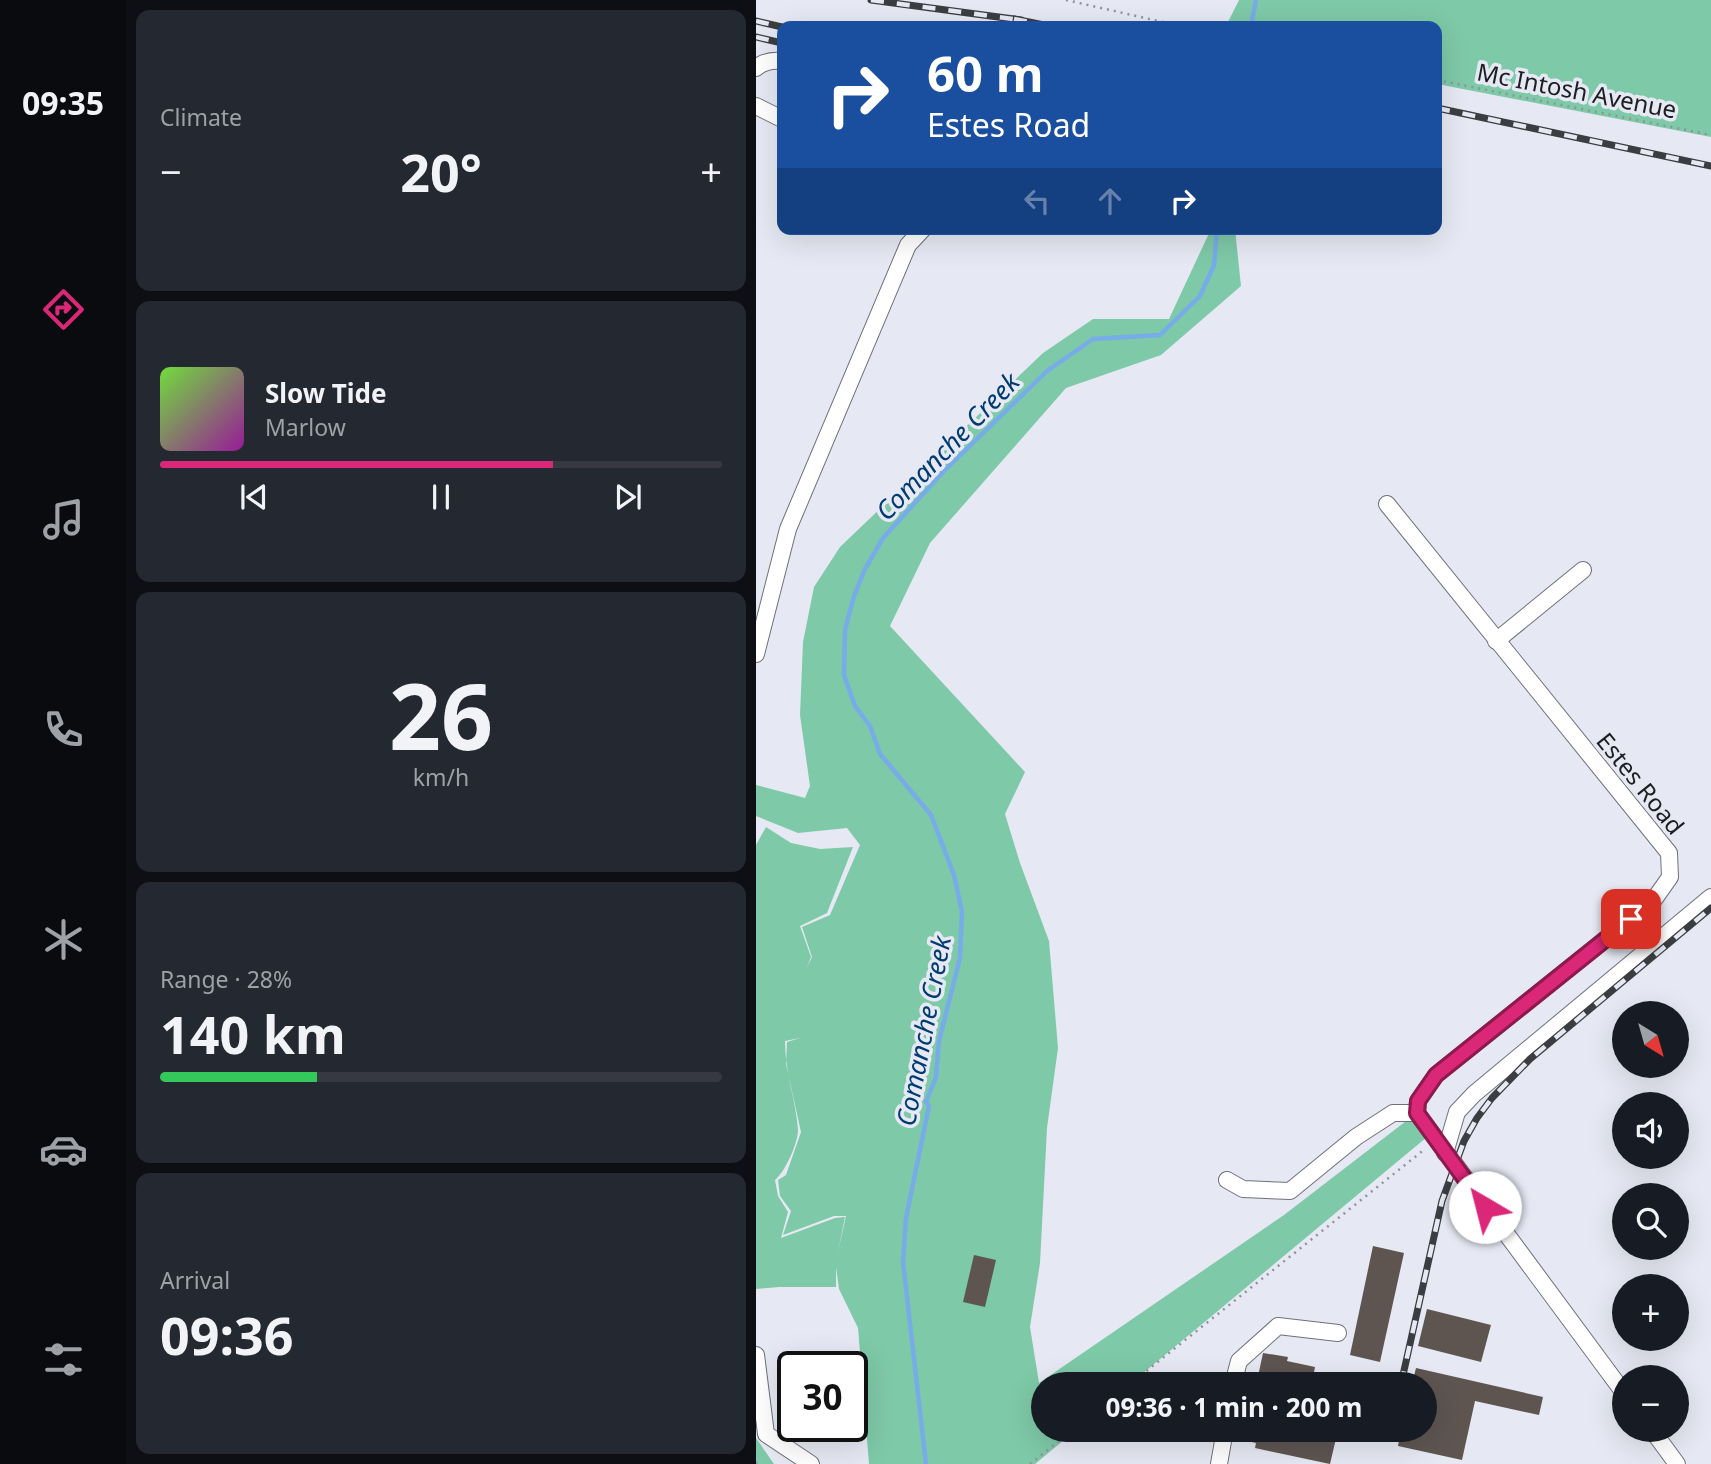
<!DOCTYPE html>
<html lang="en">
<head>
<meta charset="utf-8">
<style>
  body { margin:0; font-family:"Noto Sans",sans-serif; background:#242831; color:#f1f3f6; height:100vh; display:flex; flex-direction:column; font-size:26px; white-space:nowrap }
  * { box-sizing:border-box; margin:0 }
  p { font-size:23px; color:#9ea1a6 }
  .icon { flex:none; width:38px; height:38px; fill:none; stroke:currentColor; stroke-width:2; stroke-linecap:round; stroke-linejoin:round }
  .map { position:relative; flex:1; overflow:hidden }
  .details { display:flex; flex-direction:column; gap:10px; padding:10px; background:#0d0f14; width:630px }
  .details>* { flex:none }
  .guide { position:absolute; left:21px; top:21px; width:665px; height:214px; border-radius:14px; box-shadow:0 7px 28px #0002; background:#1a4fa0; color:#fff; overflow:hidden }
  .needle { width:46px; rotate:143deg }
  .buttons { position:absolute; left:856px; top:1001px; display:grid; gap:14px }
  .buttons a { display:grid; place-items:center; width:77px; height:77px; border-radius:50%; background:#171b24; box-shadow:0 7px 28px #0002; font-size:35px }
  .speed { position:absolute; left:21px; top:1351px; display:flex; gap:14px; font-size:35px; font-weight:700; text-align:center }
  .speed>* { display:grid; place-content:center; width:91px; height:91px; border-radius:50%; background:#171b24; box-shadow:0 7px 28px #0002; line-height:1 }
  .speed .limit { border:4px solid #111; border-radius:10px; background:#fff; color:#111 }
  .pin { position:absolute; display:grid; place-items:center; width:60px; height:60px; color:#fff; margin:-30px; border-radius:14px; box-shadow:0 4px 10px #0006 }
  .me { position:absolute; width:77px; margin:-38px; rotate:323deg; stroke-linejoin:round; filter:drop-shadow(0 0 5px #0008) }
  .turn { display:flex; align-items:center; gap:24px; height:147px; padding:0 35px; font-size:32px }
  .turn .icon { width:91px; height:91px; stroke-width:2.5 }
  .turn b { display:block; font-size:49px; line-height:60px }
  .lanes { display:flex; align-items:center; height:66px; padding:0 35px; background:#0003; justify-content:center; gap:35px; direction:ltr }
  .lanes .off { opacity:.35 }
  .big { font-size:52px; font-weight:700; line-height:1.1 }
  .details .tile { flex:1; display:flex; flex-direction:column; justify-content:center; gap:10px; min-width:0; padding:0 24px; border-radius:14px; background:#242831 }
  .details .dial { align-items:center; gap:0 }
  .dial b { font-size:91px; line-height:1 }
  .song { display:flex; align-items:center; gap:21px }
  .cover { width:84px; height:84px; border-radius:10px; background:linear-gradient(135deg,hsl(100 70% 55%),hsl(300 70% 35%)) }
  .played { height:7px; border-radius:4px; background:linear-gradient(90deg,#db2777 70%,#363941 70%) }
  .keys { display:flex; justify-content:space-around; direction:ltr }
  .heat { display:flex; justify-content:space-between; align-items:center; font-size:38px; direction:ltr }
  .charge { height:10px; border-radius:5px; background:linear-gradient(90deg,#34c759 28%,#363941 0) }
  .trip { position:absolute; left:275px; top:1372px; width:406px; height:70px; border-radius:35px; background:#171b24; box-shadow:0 7px 28px #0002; font-weight:700; line-height:70px; text-align:center }
  main { display:flex; flex:1; min-height:0 }
  .menu { display:flex; flex-direction:column; width:126px; justify-content:space-around; align-items:center; background:#090b0e; color:#9ea1a6 }
  .menu .icon { width:49px; height:49px }
  .menu .on { color:#db2777 }
  .menu b { font-size:32px; color:#f1f3f6 }
  .map>svg:first-child { display:block }
</style>
</head>
<body>
<main>
<nav class="menu">
<b>09:35</b>
<svg class="icon on" aria-label="directions" viewBox="0 0 24 24"><path d="M12 3l9 9-9 9-9-9zM9 14v-3h6M13 9l2 2-2 2"/></svg>
<svg class="icon" aria-label="music" viewBox="0 0 24 24"><path d="M9 18V5l10-2v13"/><circle cx="6" cy="18" r="3"/><circle cx="16" cy="16" r="3"/></svg>
<svg class="icon" aria-label="phone" viewBox="0 0 24 24"><path d="M5 4h4l2 5-3 2q2 4 5 5l2-3 5 2v4C11 20 4 13 5 4z"/></svg>
<svg class="icon" aria-label="climate" viewBox="0 0 24 24"><path d="M12 3v18M4 7l16 10M4 17L20 7"/></svg>
<svg class="icon" aria-label="car" viewBox="0 0 24 24"><path d="M5 17H2v-5l4-1 3-4h7l3 4 3 1v5h-3M9 17h6M6 11h13"/><circle cx="7" cy="17" r="2"/><circle cx="17" cy="17" r="2"/></svg>
<svg class="icon" aria-label="filters" viewBox="0 0 24 24"><path d="M4 7h16M4 17h16"/><circle cx="9" cy="7" r="2"/><circle cx="15" cy="17" r="2"/></svg>
</nav>
<section class="details">
<div class="tile"><p>Climate</p>
<div class="heat"><a>−</a><b class="big">20°</b><a>+</a></div>
</div>
<div class="tile">
<div class="song"><i class="cover"></i><div><b>Slow Tide</b><p>Marlow</p></div></div>
<div class="played"></div>
<div class="keys"><svg class="icon" aria-label="previous" viewBox="0 0 24 24"><path d="M18 5L8 12l10 7zM5 5v14"/></svg><svg class="icon" aria-label="pause" viewBox="0 0 24 24"><path d="M8 5v14M16 5v14"/></svg><svg class="icon" aria-label="next" viewBox="0 0 24 24"><path d="M6 5l10 7-10 7zM19 5v14"/></svg></div>
</div>
<div class="tile dial"><b>26</b><p>km/h</p></div>
<div class="tile"><p>Range · 28%</p><b class="big">140 km</b><div class="charge"></div></div>
<div class="tile"><p>Arrival</p><b class="big">09:36</b></div>
</section>
<div class="map">
<svg width="955" height="1464" viewBox="0 0 955 1464">
  <rect width="100%" height="100%" fill="#e6e9f3"/>
  <g fill="#7ec9a7" fill-rule="evenodd">
    <path d="M483 0H955V137L681 84V26H470Z"/>
    <path d="M455 229H479L485 286 405 355 310 388 174 543 134 626 269 772 249 814 264 863 293 941 302 1048 291 1128 284 1263 274 1327 283 1383 528 1215 654 1118 671 1137 374 1384H287V1430H320L279 1464H113L102 1328 83 1289 80 1267V1287H23L0 1289V845L10 827 35 843 64 849 97 847 71 913 44 926 55 957 51 967 56 957 46 927 74 915 104 845 91 828 42 833 0 816V785L49 798 54 786 44 715 47 642 58 587 84 547 287 353 337 319H413ZM44 1038 31 1042 30 1064 45 1132 30 1175 22 1180 24 1196 35 1211 27 1235 78 1216H90L82 1252 89 1217 79 1218 25 1238 32 1212 22 1196 19 1180C29 1172 42 1143 42 1130 40 1100 29 1074 29 1041Z"/>
    <path d="M0 1438 18 1464H0Z"/>
  </g>
  <g fill="none" stroke-linecap="round" stroke-linejoin="round">
    <g stroke="#77ace9" stroke-width="4.5">
      <path d="M495 26 500 0"/>
      <path d="M170 1464 147 1262 150 1218 173 1106 170 1102 180 1077 183 1041 204 958 206 912 198 875 175 815 124 754 114 726 99 706 88 675 89 630 98 596 109 569 127 538 188 471 291 371 337 339 404 335 444 296 458 265 461 229"/>
    </g>
  </g>
  <g fill="#5e5551">
    <path d="M617 1246 648 1253 624 1362 594 1355Z"/>
    <path d="M218 1255 240 1260 229 1307 207 1302Z"/>
    <path d="M671 1309 735 1325 725 1362 662 1346Z"/>
    <path d="M507 1353 532 1357 531 1361 559 1367 556 1384H521L501 1381Z"/>
    <path d="M660 1368 787 1397 783 1415 719 1401 706 1460 642 1446 645 1430H668V1384H656Z"/>
    <path d="M484 1430H582L574 1464 499 1448 500 1443 482 1439Z"/>
  </g>
  <g fill="none" stroke-linecap="round" stroke-linejoin="round">
    <g stroke="#6f717a" stroke-width="18">
      <g id="minor">
        <path d="M0 68C8 61 16 60 26 61"/>
        <path d="M0 106 26 119"/>
        <path d="M631 504 913 853 914 877 897 901 680 1075 662 1101 661 1113 868 1393"/>
        <path d="M740 641 827 570"/>
        <path d="M0 654 32 529 152 245 167 229"/>
        <path d="M689 1153 701 1112 718 1094 955 897"/>
        <path d="M471 1180 487 1189 534 1191 600 1137 637 1113H661"/>
        <path d="M0 1355 10 1434 55 1464"/>
        <path d="M477 1384 483 1361 522 1326 582 1333"/>
        <path d="M896 1430 921 1464"/>
        <path d="M463 1464 469 1430"/>
      </g>
    </g>
    <g stroke="#91939a" stroke-width="2.5" stroke-dasharray="2 5" stroke-linecap="butt">
      <path d="M310 0 424 26"/>
      <path d="M681 80 955 135"/>
      <path d="M374 1384 669 1149"/>
      <path d="M0 1462 1 1464"/>
      <path d="M274 1464 317 1430"/>
    </g>
    <use href="#minor" stroke="#fff" stroke-width="16"/>
    <g stroke="#3c3d41" stroke-width="7">
      <g id="rail">
        <path d="M115 0 265 20"/>
        <path d="M258 19 293 26"/>
        <path d="M0 21 26 27"/>
        <path d="M0 37 26 43"/>
        <path d="M681 108 955 166"/>
        <path d="M645 1384 686 1201 708 1141 721 1118 736 1098 774 1059 955 908"/>
        <path d="M633 1438 635 1430"/>
      </g>
    </g>
    <use href="#rail" stroke="#e6e9f3" stroke-width="4.5" stroke-dasharray="13" stroke-linecap="butt"/>
  </g>
  <g fill="none" stroke-linecap="round" stroke-linejoin="round">
    <g stroke="#8e194d" stroke-width="18">
      <path id="route" d="M729 1207 661 1113 662 1101 680 1075 875 919"/>
    </g>
    <use href="#route" stroke="#db2777" stroke-width="12"/>
  </g>
  <g text-anchor="middle" dominant-baseline="central" stroke-width="7" stroke-linejoin="round" paint-order="stroke">
    <g font-size="24" fill="#1d1e21" stroke="#e6e9f3">
      <text transform="translate(821 90) rotate(11)">Mc Intosh Avenue</text>
      <text transform="translate(885 783) rotate(51)">Estes Road</text>
    </g>
    <g font-size="26" font-style="italic" fill="#003b71" stroke="#e6e9f3">
      <text transform="translate(191 446) rotate(-46)">Comanche Creek</text>
      <text transform="translate(167 1031) rotate(-79)">Comanche Creek</text>
    </g>
  </g>
</svg>
<div class="buttons">
<a><svg class="needle" viewBox="-14 -14 28 28"><path d="M0-13l5 13h-10z" fill="#e53935"/><path d="M0 13l5-13h-10z" fill="#9ea1a6"/></svg></a>
<a><svg class="icon" aria-label="sound" viewBox="0 0 24 24"><path d="M4 9h4l5-4v14l-5-4H4zM17 9q2 3 0 6"/></svg></a>
<a><svg class="icon" aria-label="search" viewBox="0 0 24 24"><circle cx="10" cy="10" r="6"/><path d="M15 15l6 6"/></svg></a>
<a>+</a>
<a>−</a>
</div>
<div class="speed"><div class="limit">30</div></div>
<div class="pin" style="left:875px;top:919px;background:#d93025"><svg class="icon" aria-label="arrive" viewBox="0 0 24 24"><path d="M6 21V4h12l-3 4 3 4H6"/></svg></div>
<svg class="me" style="left:729px;top:1207px" viewBox="-20 -20 40 40"><circle r="19" fill="#fff"/><path d="M0-13L10 11 0 6-10 11z" fill="#db2777"/></svg>
<div class="trip">09:36 · 1 min · 200 m</div>
<div class="guide">
<div class="turn"><svg class="icon" aria-label="right" viewBox="0 0 24 24"><path d="M7 20v-9h11M14 6l5 5-5 5"/></svg><div><b>60 m</b>Estes Road</div></div>
<div class="lanes"><svg class="icon off" aria-label="left" viewBox="0 0 24 24"><path d="M17 20v-9H6M10 6l-5 5 5 5"/></svg><svg class="icon off" aria-label="ahead" viewBox="0 0 24 24"><path d="M12 20V5M6 11l6-6 6 6"/></svg><svg class="icon" aria-label="right" viewBox="0 0 24 24"><path d="M7 20v-9h11M14 6l5 5-5 5"/></svg></div>
</div>
</div>
</main>
</body>
</html>
